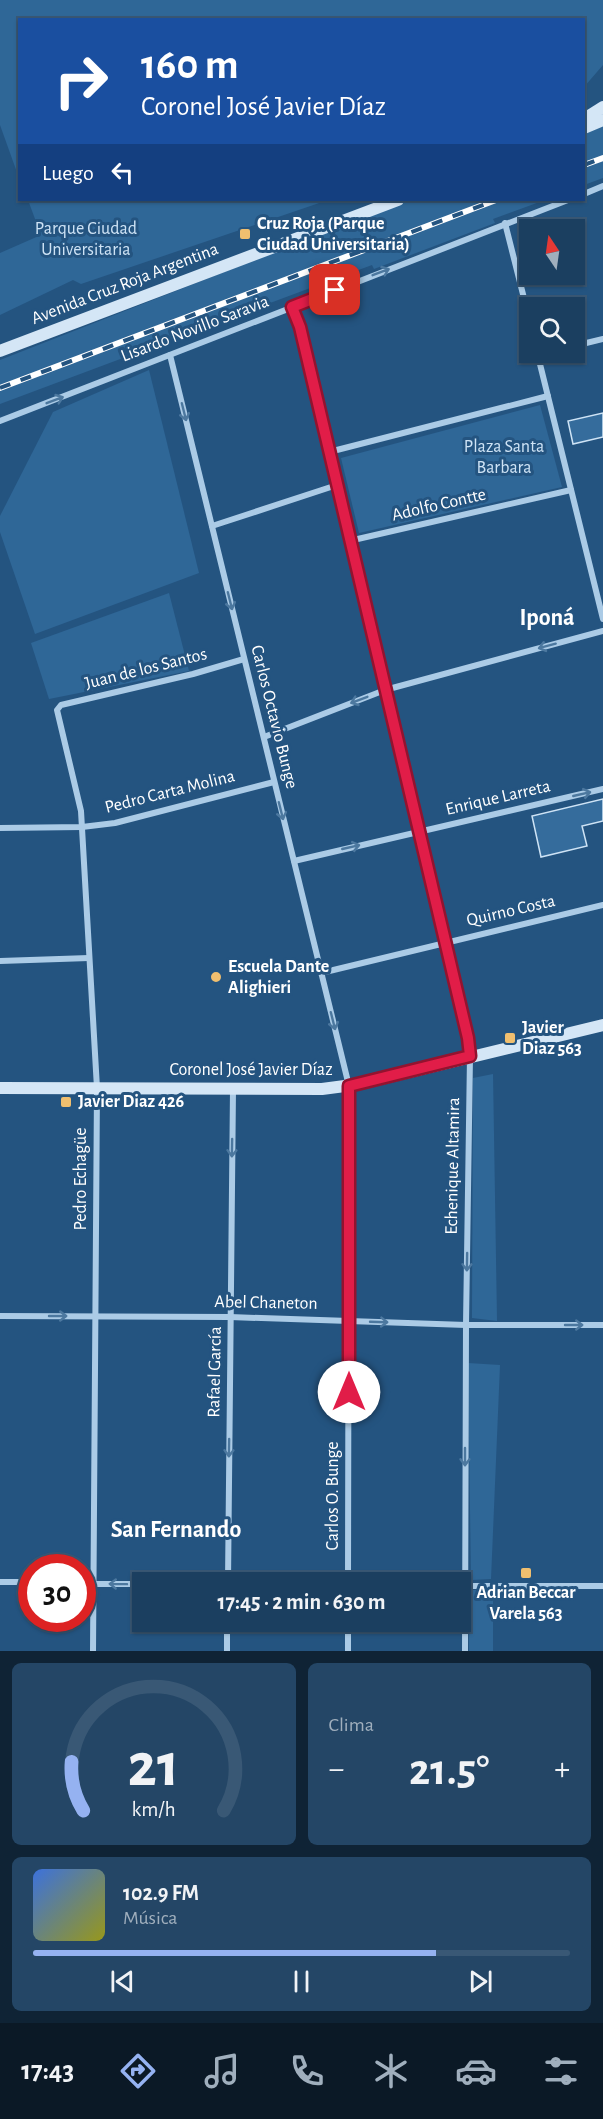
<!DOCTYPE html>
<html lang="es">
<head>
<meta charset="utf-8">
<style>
  body { margin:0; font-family:"Alegreya Sans",sans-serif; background:#244666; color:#f1f3f6; height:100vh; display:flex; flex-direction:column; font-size:22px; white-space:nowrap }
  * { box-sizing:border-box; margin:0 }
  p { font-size:20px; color:#a0afbd }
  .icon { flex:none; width:33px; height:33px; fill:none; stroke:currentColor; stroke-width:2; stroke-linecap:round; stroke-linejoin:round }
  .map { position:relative; height:1651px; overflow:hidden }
  .side { display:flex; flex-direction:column; gap:12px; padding:12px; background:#0f2335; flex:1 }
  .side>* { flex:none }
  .top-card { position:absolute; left:18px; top:18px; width:567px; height:183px; border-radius:0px; box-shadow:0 2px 4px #0004,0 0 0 2px #395875; background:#1a4fa0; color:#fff; overflow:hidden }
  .needle { width:39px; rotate:347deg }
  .fabs { position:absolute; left:519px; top:219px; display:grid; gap:12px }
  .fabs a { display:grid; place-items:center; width:66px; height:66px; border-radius:0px; background:#1b3f60; box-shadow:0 2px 4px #0004,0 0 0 2px #395875; font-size:30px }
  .speed { position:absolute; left:18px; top:1554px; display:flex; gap:12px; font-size:30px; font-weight:700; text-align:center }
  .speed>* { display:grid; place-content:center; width:78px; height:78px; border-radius:50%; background:#1b3f60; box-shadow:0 2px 4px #0004,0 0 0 2px #395875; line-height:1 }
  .speed .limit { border:9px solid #d22; background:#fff; color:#111 }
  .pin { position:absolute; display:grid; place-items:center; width:51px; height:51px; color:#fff; margin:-26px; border-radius:12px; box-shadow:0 3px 9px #0006 }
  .me { position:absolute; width:66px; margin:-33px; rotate:0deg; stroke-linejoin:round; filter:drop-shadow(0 0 4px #0008) }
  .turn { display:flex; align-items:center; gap:21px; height:126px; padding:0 24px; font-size:27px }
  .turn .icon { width:78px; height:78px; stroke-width:2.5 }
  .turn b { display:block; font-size:42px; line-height:51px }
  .then { display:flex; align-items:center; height:57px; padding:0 24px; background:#0003; gap:12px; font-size:22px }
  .big { font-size:45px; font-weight:700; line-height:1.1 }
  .side .tile { flex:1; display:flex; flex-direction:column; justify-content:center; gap:9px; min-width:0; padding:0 21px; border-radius:9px; background:#244666 }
  .side .dial { align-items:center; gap:0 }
  .dial svg { height:156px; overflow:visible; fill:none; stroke:#395875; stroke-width:7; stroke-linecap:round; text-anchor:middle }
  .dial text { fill:#f1f3f6; stroke:none }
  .song { display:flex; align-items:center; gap:18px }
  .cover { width:72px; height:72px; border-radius:9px; background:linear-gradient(135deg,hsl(220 70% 55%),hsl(60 70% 35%)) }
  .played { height:6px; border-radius:3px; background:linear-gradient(90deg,#95b2f1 75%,#395875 75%) }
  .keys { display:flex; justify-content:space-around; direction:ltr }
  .heat { display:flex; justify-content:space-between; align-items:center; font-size:33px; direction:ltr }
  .side .tiles { flex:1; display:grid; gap:12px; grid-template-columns:1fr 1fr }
  .tile:last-child { grid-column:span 2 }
  .trip { position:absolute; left:132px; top:1572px; width:339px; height:60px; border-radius:0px; background:#1b3f60; box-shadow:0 2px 4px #0004,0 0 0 2px #395875; font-weight:700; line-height:60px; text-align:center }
  .tabs { display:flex; height:96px; justify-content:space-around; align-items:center; background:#0b1926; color:#a0afbd }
  .tabs .icon { width:42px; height:42px }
  .tabs .current { color:#95b2f1 }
  .tabs b { font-size:27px; color:#f1f3f6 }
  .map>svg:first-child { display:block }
</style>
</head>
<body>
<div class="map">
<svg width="603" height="1651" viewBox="0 0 603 1651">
  <rect width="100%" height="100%" fill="#245480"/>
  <g fill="#2f6797">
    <path d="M0 0H603V65L584 87V20H20L19 178 0 125Z"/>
    <path d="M603 123V178L584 185V131Z"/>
    <path d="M28 200H328L81 284 73 280 0 315V253L41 235Z"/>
    <path d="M408 200H545L493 219 495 223 374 269 372 265 0 404V360Z"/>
    <path d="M149 370 199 573 35 634 0 532V516L53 412Z"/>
    <path d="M540 405 562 487 359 533 341 458Z"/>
    <path d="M169 593 189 671 49 699 31 643Z"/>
    <path d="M493 1074 497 1321 472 1318 473 1078Z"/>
    <path d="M468 1363 500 1365 491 1579 471 1580Z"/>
    <rect x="469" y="1590" width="24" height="61"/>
  </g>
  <g fill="#356c9c" stroke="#cee3f5" stroke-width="1.5">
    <path d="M603 413V437L573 444 568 421Z"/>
    <path d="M603 799V821L582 826 587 846 541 857 532 816Z"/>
  </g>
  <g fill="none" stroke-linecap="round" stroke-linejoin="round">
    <g stroke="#abcbe6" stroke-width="6">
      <path d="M584 194 603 186"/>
      <path d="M505 223 530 322"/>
      <path d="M292 307 300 327 468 1038 470 1056 466 1325 465 1651"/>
      <path d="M574 346 603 339"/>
      <path d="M537 352 603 619"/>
      <path d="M170 355 349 1086 348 1582"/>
      <path d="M0 421 568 200"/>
      <path d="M329 452 548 396"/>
      <path d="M212 526 337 485"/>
      <path d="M349 541 571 490"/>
      <path d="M264 737 385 690 603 631"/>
      <path d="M0 828 82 827 115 823 274 782"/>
      <path d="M294 861 603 789"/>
      <path d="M0 961 89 958"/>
      <path d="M321 973 603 905"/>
      <path d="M0 1316 230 1317 466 1325H603"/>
      <path d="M0 1582H32"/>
      <path d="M228 1582 233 1089"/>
      <path d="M82 1584H142"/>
      <path d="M460 1586H603"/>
      <path d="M93 1651 97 1088 81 811 57 710 61 705 193 674 244 659"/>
      <path d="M227 1651V1622"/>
      <path d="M348 1651V1622"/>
    </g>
    <g stroke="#d4e6f6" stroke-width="12">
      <path d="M584 119 603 107"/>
      <path d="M584 128 603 120"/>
      <path d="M0 351 398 200"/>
      <path d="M0 1088 322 1089 360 1084 603 1025"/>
    </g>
    <g stroke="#fff" stroke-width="6">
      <g id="rail">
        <path d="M584 165 603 158"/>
        <path d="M0 388 496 200"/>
      </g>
    </g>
    <use href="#rail" stroke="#245480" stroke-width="4" stroke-dasharray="11" stroke-linecap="butt"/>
  </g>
  <defs><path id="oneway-shaft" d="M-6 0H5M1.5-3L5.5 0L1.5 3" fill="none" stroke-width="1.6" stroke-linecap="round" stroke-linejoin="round" transform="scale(1.5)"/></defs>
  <g stroke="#4c789f">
    <use href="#oneway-shaft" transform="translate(381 272) rotate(-21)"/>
    <use href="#oneway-shaft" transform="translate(55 400) rotate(-21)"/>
    <use href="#oneway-shaft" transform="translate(184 412) rotate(76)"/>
    <use href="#oneway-shaft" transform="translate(230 601) rotate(76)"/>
    <use href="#oneway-shaft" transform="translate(547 646) rotate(165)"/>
    <use href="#oneway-shaft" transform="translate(359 700) rotate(159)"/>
    <use href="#oneway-shaft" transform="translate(582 794) rotate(-13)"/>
    <use href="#oneway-shaft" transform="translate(281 811) rotate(76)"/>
    <use href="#oneway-shaft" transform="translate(351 847) rotate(-13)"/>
    <use href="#oneway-shaft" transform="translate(333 1021) rotate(76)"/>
    <use href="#oneway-shaft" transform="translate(232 1148) rotate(91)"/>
    <use href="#oneway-shaft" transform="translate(467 1262) rotate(91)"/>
    <use href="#oneway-shaft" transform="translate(58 1316)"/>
    <use href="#oneway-shaft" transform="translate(379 1322) rotate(2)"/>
    <use href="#oneway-shaft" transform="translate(574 1325)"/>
    <use href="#oneway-shaft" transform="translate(229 1448) rotate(91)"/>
    <use href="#oneway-shaft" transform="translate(465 1457) rotate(90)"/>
    <use href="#oneway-shaft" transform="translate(118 1584) rotate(-179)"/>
  </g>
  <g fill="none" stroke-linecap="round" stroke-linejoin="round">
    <g stroke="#92132f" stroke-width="15">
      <path id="route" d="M335 290 292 307 300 327 468 1038 470 1056 349 1086V1392"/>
    </g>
    <use href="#route" stroke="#e11d48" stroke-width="10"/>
  </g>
  <g fill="#f0bf6f" stroke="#245480" stroke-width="2">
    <rect x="239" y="228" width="12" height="12" rx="3"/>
    <circle cx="216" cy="977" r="6"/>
    <rect x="504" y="1032" width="12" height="12" rx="3"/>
    <rect x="60" y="1096" width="12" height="12" rx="3"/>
    <rect x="520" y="1567" width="12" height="12" rx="3"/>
  </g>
  <g text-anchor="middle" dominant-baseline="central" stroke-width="6" stroke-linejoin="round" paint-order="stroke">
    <g font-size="18" font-weight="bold" fill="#fff" stroke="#245480" text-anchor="start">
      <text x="257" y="224">Cruz Roja (Parque<tspan x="257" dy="21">Ciudad Universitaria)</tspan></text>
      <text x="228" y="967">Escuela Dante<tspan x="228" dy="21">Alighieri</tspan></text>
      <text x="522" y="1028">Javier<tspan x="522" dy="21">Diaz 563</tspan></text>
      <text x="78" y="1102">Javier Diaz 426</text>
      <text x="526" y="1593" text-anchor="middle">Adrian Beccar<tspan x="526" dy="21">Varela 563</tspan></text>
    </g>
    <g font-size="18" fill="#cee3f5" stroke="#245480">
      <text x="86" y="229">Parque Ciudad<tspan x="86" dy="21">Universitaria</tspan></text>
      <text x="504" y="447">Plaza Santa<tspan x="504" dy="21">Barbara</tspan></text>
    </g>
    <g font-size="18" fill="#fff" stroke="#245480">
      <text transform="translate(125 284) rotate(-21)">Avenida Cruz Roja Argentina</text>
      <text transform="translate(195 329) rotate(-21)">Lisardo Novillo Saravia</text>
      <text transform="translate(439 505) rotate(-13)">Adolfo Contte</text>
      <text transform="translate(146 669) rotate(-14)">Juan de los Santos</text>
      <text transform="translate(274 717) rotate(76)">Carlos Octavio Bunge</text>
      <text transform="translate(170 792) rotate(-14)">Pedro Carta Molina</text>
      <text transform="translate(498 798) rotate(-13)">Enrique Larreta</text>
      <text transform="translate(511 911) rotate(-13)">Quirno Costa</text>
      <text x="251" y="1070">Coronel José Javier Díaz</text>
      <text transform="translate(453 1166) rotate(-89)">Echenique Altamira</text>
      <text transform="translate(81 1179) rotate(-90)">Pedro Echagüe</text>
      <text transform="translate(266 1303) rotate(1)">Abel Chaneton</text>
      <text transform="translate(215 1372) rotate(-89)">Rafael García</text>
      <text transform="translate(333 1496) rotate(-90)">Carlos O. Bunge</text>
    </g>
    <g font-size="24" font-weight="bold" fill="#fff" stroke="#245480">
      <text x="547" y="618">Iponá</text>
      <text x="176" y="1530">San Fernando</text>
    </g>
  </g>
</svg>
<div class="fabs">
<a><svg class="needle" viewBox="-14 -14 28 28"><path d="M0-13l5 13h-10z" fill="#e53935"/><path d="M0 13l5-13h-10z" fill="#a0afbd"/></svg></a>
<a><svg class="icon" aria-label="search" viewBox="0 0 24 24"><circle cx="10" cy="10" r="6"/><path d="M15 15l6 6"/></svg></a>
</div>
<div class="speed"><div class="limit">30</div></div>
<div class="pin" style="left:335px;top:290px;background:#d93025"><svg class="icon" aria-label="arrive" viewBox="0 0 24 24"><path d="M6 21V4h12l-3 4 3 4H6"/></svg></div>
<svg class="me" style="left:349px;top:1392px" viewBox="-20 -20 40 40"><circle r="19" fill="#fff"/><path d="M0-13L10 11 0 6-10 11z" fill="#e11d48"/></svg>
<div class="trip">17:45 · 2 min · 630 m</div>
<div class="top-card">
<div class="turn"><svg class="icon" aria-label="right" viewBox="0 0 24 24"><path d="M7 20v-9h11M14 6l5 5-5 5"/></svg><div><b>160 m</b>Coronel José Javier Díaz</div></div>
<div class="then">Luego<svg class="icon" aria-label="left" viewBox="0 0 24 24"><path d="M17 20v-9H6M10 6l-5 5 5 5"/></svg></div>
</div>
</div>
<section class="side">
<div class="tiles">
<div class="tile dial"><svg viewBox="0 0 100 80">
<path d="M14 69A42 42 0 1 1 86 69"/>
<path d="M14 69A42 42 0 0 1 8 44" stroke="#95b2f1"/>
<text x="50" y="56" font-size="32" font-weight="700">21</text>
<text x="50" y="72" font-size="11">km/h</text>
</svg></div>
<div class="tile"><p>Clima</p>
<div class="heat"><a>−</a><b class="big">21.5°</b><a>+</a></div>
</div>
<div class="tile">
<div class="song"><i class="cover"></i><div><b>102.9 FM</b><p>Música</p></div></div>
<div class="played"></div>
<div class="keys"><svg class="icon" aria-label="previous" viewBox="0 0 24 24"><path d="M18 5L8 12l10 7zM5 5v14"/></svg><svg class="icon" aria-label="pause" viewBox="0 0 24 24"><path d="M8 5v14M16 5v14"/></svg><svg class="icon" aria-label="next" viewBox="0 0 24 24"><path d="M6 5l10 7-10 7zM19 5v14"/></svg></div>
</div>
</div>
</section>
<nav class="tabs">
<b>17:43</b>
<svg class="icon current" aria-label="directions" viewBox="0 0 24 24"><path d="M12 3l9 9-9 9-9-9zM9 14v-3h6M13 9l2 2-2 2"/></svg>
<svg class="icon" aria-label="music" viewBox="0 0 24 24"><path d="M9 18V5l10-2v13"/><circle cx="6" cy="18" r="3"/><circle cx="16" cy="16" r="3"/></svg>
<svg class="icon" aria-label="phone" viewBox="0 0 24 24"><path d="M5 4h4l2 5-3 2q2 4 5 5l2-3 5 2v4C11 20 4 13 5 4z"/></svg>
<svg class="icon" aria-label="climate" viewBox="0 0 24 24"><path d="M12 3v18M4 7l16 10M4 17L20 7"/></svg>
<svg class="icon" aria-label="car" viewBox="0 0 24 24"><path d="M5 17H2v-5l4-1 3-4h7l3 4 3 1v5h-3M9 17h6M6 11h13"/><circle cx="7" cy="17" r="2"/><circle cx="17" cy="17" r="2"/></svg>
<svg class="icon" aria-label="filters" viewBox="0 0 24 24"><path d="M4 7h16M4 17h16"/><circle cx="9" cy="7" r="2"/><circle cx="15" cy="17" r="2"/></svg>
</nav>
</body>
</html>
